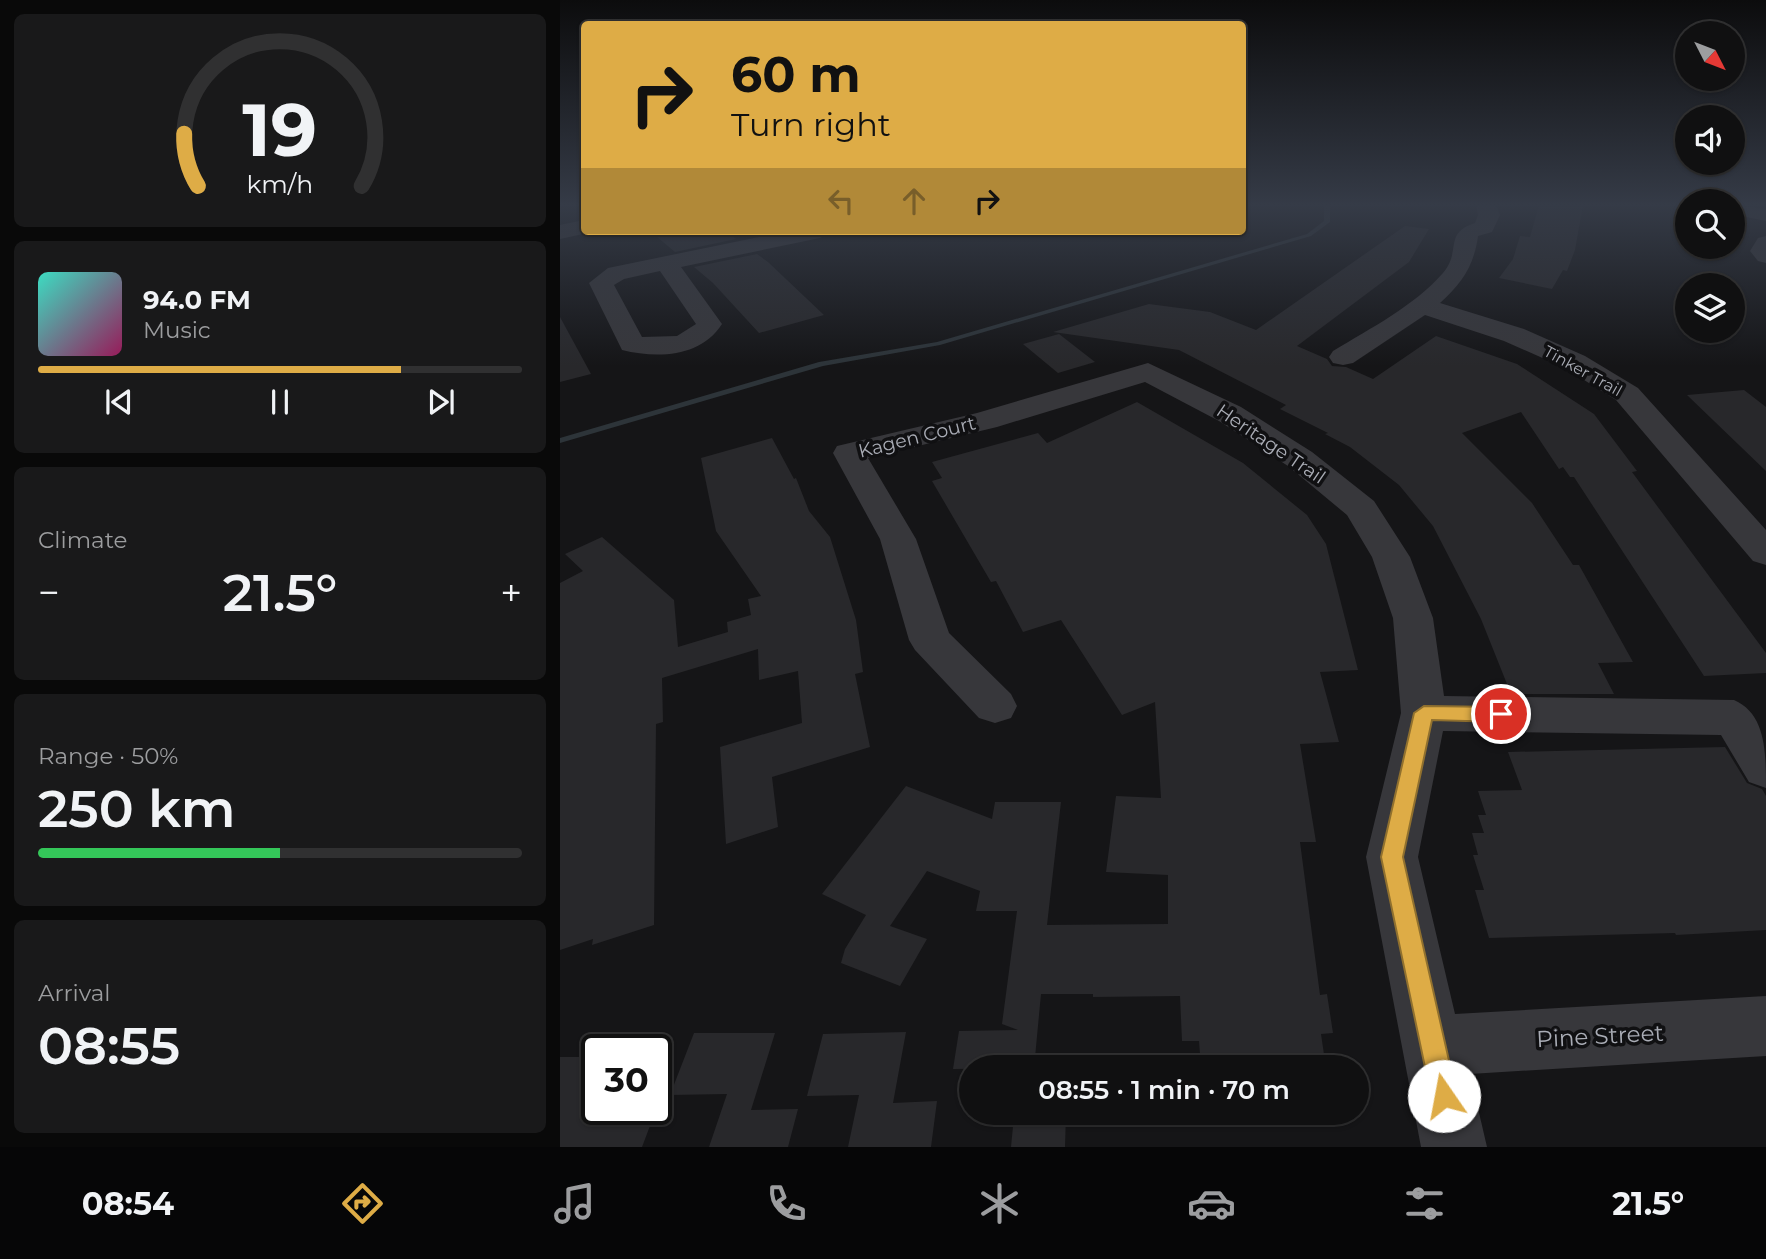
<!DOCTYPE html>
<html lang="en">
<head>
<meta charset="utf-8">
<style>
  body { margin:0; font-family:Montserrat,sans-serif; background:#19191a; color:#f1f3f6; height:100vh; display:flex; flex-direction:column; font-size:26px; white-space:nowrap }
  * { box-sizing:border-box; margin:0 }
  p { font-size:23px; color:#9c9d9f }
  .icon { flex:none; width:38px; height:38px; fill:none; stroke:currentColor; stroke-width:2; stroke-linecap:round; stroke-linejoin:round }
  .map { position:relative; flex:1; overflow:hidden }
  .drawer { display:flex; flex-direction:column; gap:14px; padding:14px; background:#090909; width:560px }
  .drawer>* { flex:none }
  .hud { position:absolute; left:21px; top:21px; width:665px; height:214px; border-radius:7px; box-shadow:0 2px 5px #0004,0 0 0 2px #303031; background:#deac46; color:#111; overflow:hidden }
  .needle { width:46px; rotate:132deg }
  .buttons { position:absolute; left:1115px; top:21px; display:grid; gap:14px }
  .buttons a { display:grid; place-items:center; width:70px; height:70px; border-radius:50%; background:#101011; box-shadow:0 2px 5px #0004,0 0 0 2px #303031; font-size:35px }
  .speed { position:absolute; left:21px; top:1034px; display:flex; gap:14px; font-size:35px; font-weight:700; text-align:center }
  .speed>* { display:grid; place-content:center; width:91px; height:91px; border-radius:50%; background:#101011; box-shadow:0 2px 5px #0004,0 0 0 2px #303031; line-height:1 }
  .speed .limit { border:4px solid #111; border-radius:10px; background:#fff; color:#111 }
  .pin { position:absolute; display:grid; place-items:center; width:60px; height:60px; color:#fff; margin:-30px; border:4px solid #fff; border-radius:50%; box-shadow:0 2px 7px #0007 }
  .me { position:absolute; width:77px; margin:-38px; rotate:348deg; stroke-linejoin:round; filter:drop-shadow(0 0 5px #0008) }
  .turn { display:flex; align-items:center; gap:24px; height:147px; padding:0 35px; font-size:32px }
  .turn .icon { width:91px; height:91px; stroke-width:2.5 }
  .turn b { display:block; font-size:49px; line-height:60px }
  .lanes { display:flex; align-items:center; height:66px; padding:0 35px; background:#0003; justify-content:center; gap:35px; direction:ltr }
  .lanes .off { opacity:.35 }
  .big { font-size:52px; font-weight:600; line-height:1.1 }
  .drawer .widget { flex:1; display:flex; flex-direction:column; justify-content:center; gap:10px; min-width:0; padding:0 24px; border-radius:10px; background:#19191a }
  .drawer .dial { align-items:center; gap:0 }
  .dial svg { height:182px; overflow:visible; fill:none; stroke:#303031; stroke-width:7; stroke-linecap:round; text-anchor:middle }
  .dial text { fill:#f1f3f6; stroke:none }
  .song { display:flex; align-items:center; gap:21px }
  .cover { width:84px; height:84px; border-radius:10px; background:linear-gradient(135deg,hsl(170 70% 55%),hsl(330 70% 35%)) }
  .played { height:7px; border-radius:4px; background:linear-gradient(90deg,#deac46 75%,#303031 75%) }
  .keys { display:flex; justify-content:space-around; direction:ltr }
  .heat { display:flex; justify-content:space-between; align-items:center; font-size:38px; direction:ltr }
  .charge { height:10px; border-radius:5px; background:linear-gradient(90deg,#34c759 50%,#303031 0) }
  .trip { position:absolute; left:399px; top:1055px; width:410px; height:70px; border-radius:35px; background:#101011; box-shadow:0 2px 5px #0004,0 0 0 2px #303031; font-weight:600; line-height:70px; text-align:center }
  .tab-bar { display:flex; height:112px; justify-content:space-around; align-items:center; background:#060607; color:#9c9d9f }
  .tab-bar .icon { width:49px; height:49px }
  .tab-bar .active { color:#deac46 }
  .tab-bar b { font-size:32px; color:#f1f3f6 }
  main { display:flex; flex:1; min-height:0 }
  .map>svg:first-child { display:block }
</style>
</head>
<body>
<main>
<section class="drawer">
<div class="widget dial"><svg viewBox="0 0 100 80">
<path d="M14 69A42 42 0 1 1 86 69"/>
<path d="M14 69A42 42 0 0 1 8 46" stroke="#deac46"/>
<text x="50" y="56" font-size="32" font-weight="700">19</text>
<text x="50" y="72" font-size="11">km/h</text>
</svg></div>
<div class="widget">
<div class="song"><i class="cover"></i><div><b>94.0 FM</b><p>Music</p></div></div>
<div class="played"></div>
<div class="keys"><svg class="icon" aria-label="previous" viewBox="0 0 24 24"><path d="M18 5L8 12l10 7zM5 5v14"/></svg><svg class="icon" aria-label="pause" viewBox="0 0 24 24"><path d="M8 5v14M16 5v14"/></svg><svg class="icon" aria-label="next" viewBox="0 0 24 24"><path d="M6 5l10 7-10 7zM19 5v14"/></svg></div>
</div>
<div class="widget"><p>Climate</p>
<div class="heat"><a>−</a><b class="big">21.5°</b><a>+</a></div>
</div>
<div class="widget"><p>Range · 50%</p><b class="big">250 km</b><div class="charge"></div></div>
<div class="widget"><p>Arrival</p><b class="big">08:55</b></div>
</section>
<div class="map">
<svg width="1206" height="1147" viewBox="0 0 1206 1147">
  <rect width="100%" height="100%" fill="#151517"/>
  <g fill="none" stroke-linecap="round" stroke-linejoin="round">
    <path fill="#2d3439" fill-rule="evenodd" d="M764 205H770V222L751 236 380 345 263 366 0 443V438L259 362 377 342 747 234 764 221Z"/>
  </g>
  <g fill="#28282b">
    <path d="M979 205H1023L1015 250 1007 271 1003 270 992 289 939 278 953 259 960 236 970 237Z"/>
    <path d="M845 226 869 229 849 262 737 346 767 359 772 366 786 367 813 379 876 336 957 364 1034 414 1077 471 1072 472 1206 653V673L1144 676 1014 477H1010L1003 467 999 469 961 412 902 433 972 503 1013 565H1019L1073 662 1038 663 1054 694H951L921 619 873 526 839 485 790 447 765 434 768 433 720 409 726 405 619 350 493 332 589 304 650 312 696 330Z"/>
    <path d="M90 231H165L176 239 115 252Z"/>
    <path d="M197 254 208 262 264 315 199 333 153 283 134 267Z"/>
    <path d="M0 317 31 374 0 382Z"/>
    <path d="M499 334 535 362 498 373 463 344Z"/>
    <path d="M1184 390 1206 407V471L1127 395Z"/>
    <path d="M577 402 683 463 747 515 766 544 798 670 760 672 779 742 740 744 756 842H740L760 995 767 994 773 1033 761 1034 766 1068H641L639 1041H622L620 996 533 997V994H481L474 1068 393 1069 399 1031 458 1030 442 1024 457 911H416L420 891 367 871 330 926 367 939 340 986 281 963 285 949 306 915 262 894 346 786 432 819 435 802H501L487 925 608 924V875L546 872 556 796 601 798 595 702 562 715 501 620 463 632 436 581 431 582 372 481 382 478 372 462 478 433 487 443Z"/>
    <path d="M212 438 234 479 236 478 249 511 270 537 296 620 303 672 295 674 310 747 212 777 218 827 166 844 160 747 242 723 238 671 199 680 198 649 102 678 103 722 96 724 94 925 32 945 33 939 0 950V583L23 571 5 554 42 537 114 600 118 647 168 632 167 622 191 615 188 599 201 596 156 531 141 458Z"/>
    <path d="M1165 747 1187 783 1202 789 1206 796V930L1116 935 1115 933 929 938 915 890H924L913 855H918L912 833H924L918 815H926L918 791 962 790 948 752Z"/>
    <path d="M346 1032 333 1103 377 1101 371 1147H288L299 1095 247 1096 263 1034Z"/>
    <path d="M134 1033H215L191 1110 238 1109 228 1147H149L167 1094 110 1095Z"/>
    <path d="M0 1057H37V1110H96L82 1147H0Z"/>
    <path d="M506 1114 505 1147H451L454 1116Z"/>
  </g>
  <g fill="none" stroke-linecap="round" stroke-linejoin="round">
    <g fill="#37373b" fill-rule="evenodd">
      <path d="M916 205H936L940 215 932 232 918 236C914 266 902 283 880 303L964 329 1025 356 1078 388 1206 530V565L1193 561 1056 400 1005 368 944 341 865 315 793 363 783 365 773 363 769 357 773 351C811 328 854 306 883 273 902 251 883 233 915 223L918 215Z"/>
      <path d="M1172 205 1206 209V221L1172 214Z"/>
      <path d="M24 220V231L32 232 0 239V225Z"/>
      <path d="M228 231H271L260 238 121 267 162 324C141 357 98 359 62 350L29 283 48 268ZM100 271 136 324 117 336 82 337 54 285 64 279Z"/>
      <path d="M1206 236V263L1198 261 1190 251 1198 238Z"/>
      <path d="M588 363 681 407 752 452 814 501 850 557 873 618 884 696 1174 700C1206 714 1206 752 1206 788L1189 782 1161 735 883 731 858 857 895 1014 1206 996V1056L910 1074 927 1147H861L806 857 841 713 833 618 812 557 787 515 728 466 659 421 585 382 437 427 308 458 356 539 389 633 451 694 457 706 451 718 435 723 419 718 355 650 349 640 320 539 273 453 277 446 417 413Z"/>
    </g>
  </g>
  <linearGradient id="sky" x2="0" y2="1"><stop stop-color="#0c0c0d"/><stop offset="0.56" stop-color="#353b47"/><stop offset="1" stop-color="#353b47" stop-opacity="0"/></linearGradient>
  <rect width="1206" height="366" fill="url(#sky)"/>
  <path fill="#deac46" stroke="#90702e" stroke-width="2" d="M864 706 941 707 951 714 941 722 872 720 843 857 897 1096 893 1106 884 1110 875 1106 871 1096 821 857 854 713Z"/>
  <g text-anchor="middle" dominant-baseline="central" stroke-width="7" stroke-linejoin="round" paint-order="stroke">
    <g font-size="16" fill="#a9acb5" stroke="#101012">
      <text transform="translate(1023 371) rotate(29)">Tinker Trail</text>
    </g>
    <g font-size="19" fill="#a9acb5" stroke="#101012">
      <text transform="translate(357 437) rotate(-14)">Kagen Court</text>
      <text transform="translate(711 444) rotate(34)">Heritage Trail</text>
    </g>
    <g font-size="23" fill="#a9acb5" stroke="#101012">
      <text transform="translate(1040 1036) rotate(-3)">Pine Street</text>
    </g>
  </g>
</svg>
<div class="buttons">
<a><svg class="needle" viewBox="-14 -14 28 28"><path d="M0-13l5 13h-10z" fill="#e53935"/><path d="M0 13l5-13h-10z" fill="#9c9d9f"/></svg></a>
<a><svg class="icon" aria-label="sound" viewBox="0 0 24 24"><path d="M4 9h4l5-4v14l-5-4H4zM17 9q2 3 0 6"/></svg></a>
<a><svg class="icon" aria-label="search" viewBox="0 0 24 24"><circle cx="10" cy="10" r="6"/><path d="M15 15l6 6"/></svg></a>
<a><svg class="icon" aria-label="layers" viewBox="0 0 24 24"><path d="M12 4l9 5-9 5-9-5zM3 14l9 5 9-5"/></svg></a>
</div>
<div class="speed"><div class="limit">30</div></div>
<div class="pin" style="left:941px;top:714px;background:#d93025"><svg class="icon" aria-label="arrive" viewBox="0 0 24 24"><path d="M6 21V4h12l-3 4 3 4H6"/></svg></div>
<svg class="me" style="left:884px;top:1096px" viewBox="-20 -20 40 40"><circle r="19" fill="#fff"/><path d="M0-13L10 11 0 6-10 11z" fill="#deac46"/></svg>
<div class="trip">08:55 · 1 min · 70 m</div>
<div class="hud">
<div class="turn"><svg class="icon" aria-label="right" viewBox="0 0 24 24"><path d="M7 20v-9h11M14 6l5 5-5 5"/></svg><div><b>60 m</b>Turn right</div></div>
<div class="lanes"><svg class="icon off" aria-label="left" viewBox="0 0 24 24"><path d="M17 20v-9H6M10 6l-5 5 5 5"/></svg><svg class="icon off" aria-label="ahead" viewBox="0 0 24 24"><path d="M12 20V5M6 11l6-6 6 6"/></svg><svg class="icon" aria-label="right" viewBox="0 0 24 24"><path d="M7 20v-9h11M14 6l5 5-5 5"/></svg></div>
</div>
</div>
</main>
<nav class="tab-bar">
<b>08:54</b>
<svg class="icon active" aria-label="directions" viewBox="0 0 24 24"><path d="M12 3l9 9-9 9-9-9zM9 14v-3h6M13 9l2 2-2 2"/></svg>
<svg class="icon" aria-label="music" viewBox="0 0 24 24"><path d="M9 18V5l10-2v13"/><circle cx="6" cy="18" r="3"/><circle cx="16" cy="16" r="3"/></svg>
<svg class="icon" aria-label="phone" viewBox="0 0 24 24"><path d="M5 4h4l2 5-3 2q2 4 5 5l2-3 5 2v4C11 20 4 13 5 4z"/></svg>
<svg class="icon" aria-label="climate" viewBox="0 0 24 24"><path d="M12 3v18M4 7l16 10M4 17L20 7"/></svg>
<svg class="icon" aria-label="car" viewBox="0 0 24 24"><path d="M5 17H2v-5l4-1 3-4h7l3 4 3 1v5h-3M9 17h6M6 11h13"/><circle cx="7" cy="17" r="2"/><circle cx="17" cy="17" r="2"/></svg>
<svg class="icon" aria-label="filters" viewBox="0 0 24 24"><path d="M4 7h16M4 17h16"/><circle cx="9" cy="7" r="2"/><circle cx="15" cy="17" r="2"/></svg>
<b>21.5°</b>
</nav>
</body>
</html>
